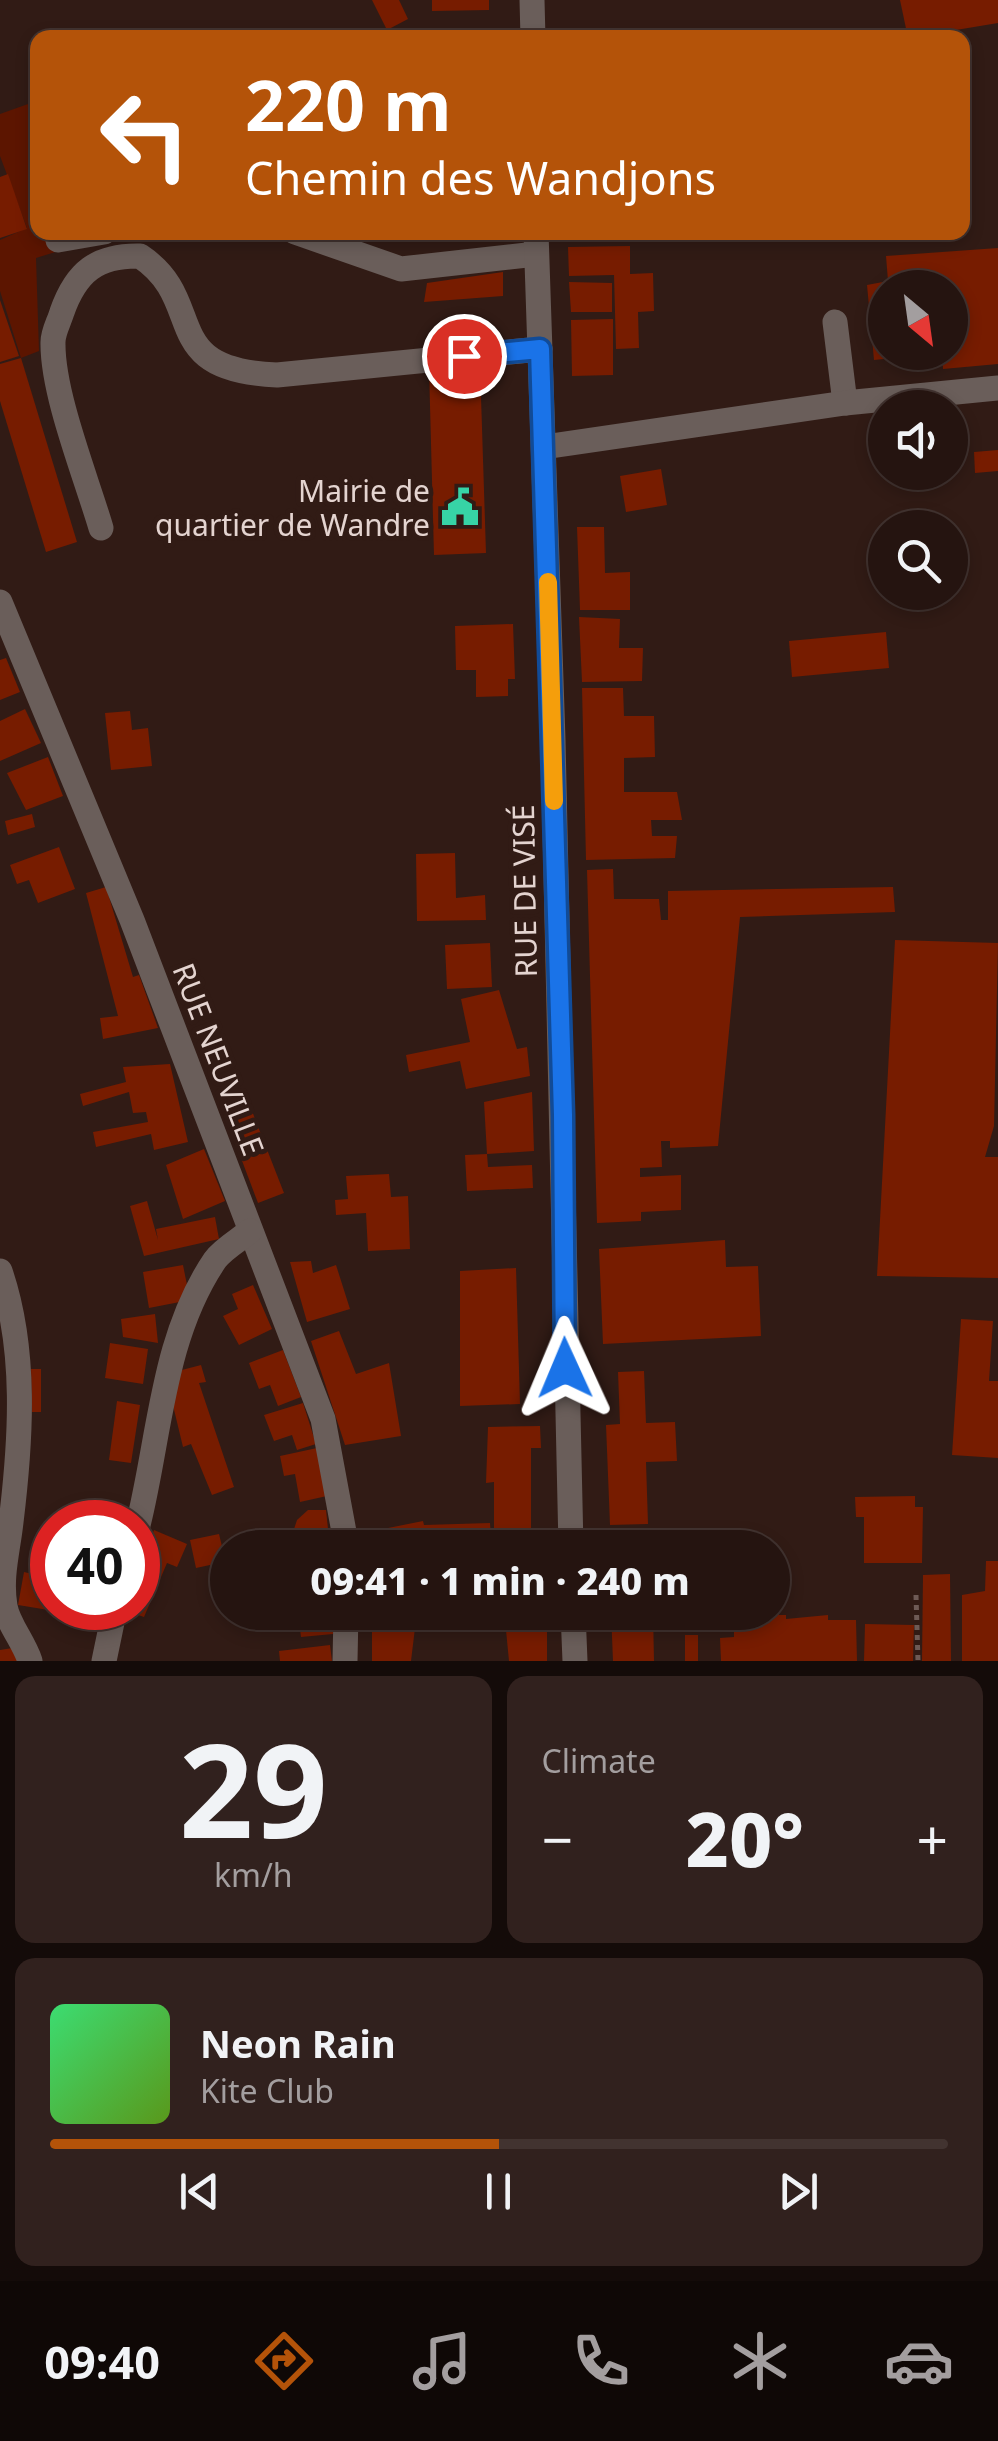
<!DOCTYPE html>
<html lang="en">
<head>
<meta charset="utf-8">
<style>
  body { margin:0; font-family:"Noto Sans",sans-serif; background:#31211e; color:#f1f3f6; height:100vh; display:flex; flex-direction:column; font-size:38px; white-space:nowrap }
  * { box-sizing:border-box; margin:0 }
  p { font-size:32px; color:#a39e9f }
  .icon { flex:none; width:55px; height:55px; fill:none; stroke:currentColor; stroke-width:2; stroke-linecap:round; stroke-linejoin:round }
  .map { position:relative; height:1661px; overflow:hidden }
  .drawer { display:flex; flex-direction:column; gap:15px; padding:15px; background:#140b09; flex:1 }
  .drawer>* { flex:none }
  .guide { position:absolute; left:30px; top:30px; width:940px; height:210px; border-radius:20px; box-shadow:0 5px 15px #0003,0 0 0 2px #423330; background:#b45309; color:#fff; overflow:hidden }
  .needle { width:65px; rotate:151deg }
  .controls { position:absolute; left:868px; top:270px; display:grid; gap:20px }
  .controls a { display:grid; place-items:center; width:100px; height:100px; border-radius:50%; background:#251410; box-shadow:0 5px 15px #0003,0 0 0 2px #423330; font-size:50px }
  .speed { position:absolute; left:30px; top:1500px; display:flex; gap:20px; font-size:50px; font-weight:700; text-align:center }
  .speed>* { display:grid; place-content:center; width:130px; height:130px; border-radius:50%; background:#251410; box-shadow:0 5px 15px #0003,0 0 0 2px #423330; line-height:1 }
  .speed .limit { border:15px solid #d22; background:#fff; color:#111 }
  .pin { position:absolute; display:grid; place-items:center; width:85px; height:85px; color:#fff; margin:-42px; border:5px solid #fff; border-radius:50%; box-shadow:0 2px 10px #0007 }
  .me { position:absolute; width:110px; margin:-55px; rotate:359deg; stroke-linejoin:round; filter:drop-shadow(0 0 8px #0008) }
  .turn { display:flex; align-items:center; gap:35px; height:210px; padding:0 50px; font-size:45px }
  .turn .icon { width:130px; height:130px; stroke-width:2.5 }
  .turn b { display:block; font-size:70px; line-height:85px }
  .big { font-size:75px; font-weight:800; line-height:1.1 }
  .drawer .widget { flex:1; display:flex; flex-direction:column; justify-content:center; gap:15px; min-width:0; padding:0 35px; border-radius:20px; background:#31211e }
  .drawer .dial { align-items:center; gap:0 }
  .dial b { font-size:130px; line-height:1 }
  .song { display:flex; align-items:center; gap:30px }
  .cover { width:120px; height:120px; border-radius:15px; background:linear-gradient(135deg,hsl(140 70% 55%),hsl(90 70% 35%)) }
  .played { height:10px; border-radius:5px; background:linear-gradient(90deg,#b45309 50%,#423330 50%) }
  .keys { display:flex; justify-content:space-around; direction:ltr }
  .heat { display:flex; justify-content:space-between; align-items:center; font-size:55px; direction:ltr }
  .drawer .tiles { flex:1; display:grid; gap:15px; grid-template-columns:1fr 1fr }
  .widget:last-child { grid-column:span 2 }
  .trip { position:absolute; left:210px; top:1530px; width:580px; height:100px; border-radius:50px; background:#251410; box-shadow:0 5px 15px #0003,0 0 0 2px #423330; font-weight:800; line-height:100px; text-align:center }
  .tabs { display:flex; height:160px; justify-content:space-around; align-items:center; background:#0f0806; color:#a39e9f }
  .tabs .icon { width:70px; height:70px }
  .tabs .current { color:#b45309 }
  .tabs b { font-size:45px; color:#f1f3f6 }
  .map>svg:first-child { display:block }
</style>
</head>
<body>
<div class="map">
<svg width="998" height="1661" viewBox="0 0 998 1661">
  <rect width="100%" height="100%" fill="#311b15"/>
  <path fill="#5c1500" d="M28 104 37 133 38 232 66 233 65 249 36 258 39 351 21 358 0 291V240L27 228 0 156V114Z"/>
  <g fill="#771c00">
    <path d="M372 0H399L408 19 387 30Z"/>
    <path d="M432 0H489V10L432 11Z"/>
    <path d="M900 0H998V23L908 38Z"/>
    <path d="M679 28 680 38H562V33Z"/>
    <path d="M8 174 27 229 0 238V177Z"/>
    <path d="M630 246V274L653 273 654 311 638 312 639 348 616 349 614 275 569 276 568 247Z"/>
    <path d="M998 248V364L943 369 942 352H950V288H885V352L925 355 874 360 867 285 888 281 886 256Z"/>
    <path d="M503 272V296L424 302 427 283Z"/>
    <path d="M569 282 612 283V312H571Z"/>
    <path d="M0 300 19 356 0 362Z"/>
    <path d="M613 319V375L572 376 571 320Z"/>
    <path d="M21 358 77 542 46 552 0 401V364Z"/>
    <path d="M480 365 486 553 434 555 429 368Z"/>
    <path d="M998 450V471L975 473 974 452Z"/>
    <path d="M661 469 667 505 626 512 620 476Z"/>
    <path d="M577 527H604L605 573 630 572V610H580Z"/>
    <path d="M579 617 620 619 619 648H643L642 681 582 682Z"/>
    <path d="M513 624 515 679H508V696L476 697V670H456L455 626Z"/>
    <path d="M886 632 889 668 792 677 789 641Z"/>
    <path d="M6 658 20 692 0 700V660Z"/>
    <path d="M582 688H623L624 716H654L655 757 624 758V792H677L682 820H651L652 836H677L675 858 586 860Z"/>
    <path d="M25 709 41 743 0 761V721Z"/>
    <path d="M130 711 132 730 148 728 152 766 111 770 105 713Z"/>
    <path d="M48 757 63 796 26 810 7 773Z"/>
    <path d="M32 814 35 827 8 835 5 821Z"/>
    <path d="M59 847 75 889 38 903 29 880 17 884 10 865Z"/>
    <path d="M455 853 456 898 485 895 486 920 417 921 416 854Z"/>
    <path d="M613 869 614 899H659L661 920H668V891L893 887 895 912 740 917 718 1146 670 1148V1141H661L662 1167 640 1168V1177L681 1175V1210L641 1212V1221L597 1223 587 870Z"/>
    <path d="M106 887 133 977 139 975 158 1028 103 1039 100 1018 118 1016 86 893Z"/>
    <path d="M895 940 998 943 994 1126 985 1157H998V1278L877 1276Z"/>
    <path d="M490 943 492 987 447 989 445 945Z"/>
    <path d="M499 990 517 1049 527 1047 530 1076 466 1089 460 1061 409 1072 406 1055 470 1042 461 999Z"/>
    <path d="M170 1064 188 1142 154 1150 151 1134 96 1147 93 1132 148 1122 146 1112 133 1113 129 1092 83 1106 80 1094 126 1082 123 1067Z"/>
    <path d="M532 1092 534 1151 487 1154 488 1167 532 1165 533 1188 467 1191 465 1155 487 1154 484 1102Z"/>
    <path d="M252 1111 284 1193 258 1203 227 1121Z"/>
    <path d="M204 1149 225 1201 183 1219 166 1165Z"/>
    <path d="M389 1174 391 1197 408 1196 410 1249 368 1251 366 1213 336 1215 335 1200 348 1199 346 1176Z"/>
    <path d="M147 1201 158 1240 156 1229 215 1217 219 1239 144 1256 130 1206Z"/>
    <path d="M725 1240 726 1267 758 1266 761 1336 603 1344 599 1249Z"/>
    <path d="M311 1261 313 1273 336 1265 350 1309 307 1322 290 1262Z"/>
    <path d="M183 1265 190 1300 149 1308 143 1272Z"/>
    <path d="M516 1268 520 1404 460 1406V1271Z"/>
    <path d="M253 1285 272 1329 239 1345 223 1316 238 1309 232 1294Z"/>
    <path d="M155 1314 158 1343 123 1337 121 1319Z"/>
    <path d="M961 1319 993 1321 989 1381H998V1458L952 1455Z"/>
    <path d="M339 1331 356 1374 389 1363 401 1436 345 1445 311 1341Z"/>
    <path d="M110 1343 148 1349 143 1384 105 1378Z"/>
    <path d="M283 1350 301 1397 278 1406 270 1385 259 1389 249 1363Z"/>
    <path d="M201 1365 206 1382 199 1383 234 1487 212 1495 191 1444 183 1447 170 1393 178 1371Z"/>
    <path d="M31 1369H41V1412H32Z"/>
    <path d="M644 1371 646 1423 675 1422 677 1461 646 1462 648 1524 610 1525 606 1425 620 1424 618 1372Z"/>
    <path d="M117 1401 140 1405 131 1463 109 1460Z"/>
    <path d="M303 1403 316 1444 297 1450 292 1435 274 1441 264 1415Z"/>
    <path d="M540 1426 541 1448H531V1548H494V1482L486 1483 488 1427Z"/>
    <path d="M317 1448 327 1496 300 1502 295 1474 284 1476 280 1456Z"/>
    <path d="M915 1496V1507H923L922 1563H864V1517H856L855 1497Z"/>
    <path d="M308 1510H326L329 1538 317 1548H303L293 1532 297 1520Z"/>
    <path d="M423 1521 424 1525 490 1523 492 1548H427L425 1532V1548H359L358 1534Z"/>
    <path d="M154 1530 187 1544 177 1567 167 1563 144 1617 126 1611 138 1608V1572Z"/>
    <path d="M678 1531V1548H610V1532Z"/>
    <path d="M219 1534 228 1571 213 1575 210 1565 196 1568 190 1540Z"/>
    <path d="M986 1561H998V1661H962V1595L985 1591Z"/>
    <path d="M43 1565 52 1567V1608H87L85 1616 18 1605 24 1572 41 1576Z"/>
    <path d="M950 1574 951 1661H922L923 1575Z"/>
    <path d="M779 1597V1615H786V1619L828 1615V1620H856L857 1661H721L720 1638 734 1637V1618H764V1612H772V1598Z"/>
    <path d="M298 1612H333V1634L301 1637Z"/>
    <path d="M372 1612H412L411 1627 415 1628 411 1661H372Z"/>
    <path d="M488 1612H547V1661H509L505 1620 490 1622Z"/>
    <path d="M611 1612H653L654 1661H613Z"/>
    <path d="M865 1624 914 1625 913 1661H864Z"/>
    <rect x="685" y="1635" width="13" height="26"/>
    <path d="M330 1645 332 1661H280L279 1651Z"/>
    <path d="M19 1647 21 1661H0V1650Z"/>
  </g>
  <g fill="none" stroke-linecap="round" stroke-linejoin="round">
    <path stroke="#6e5a55" stroke-width="5" stroke-dasharray="5 5" stroke-linecap="butt" d="M916 1595 918 1661"/>
    <g stroke="#6a5e5a" stroke-width="25">
      <path d="M532 0 533 38"/>
      <path d="M295 232 401 269 536 254"/>
      <path d="M536 232 553 740 571 1548"/>
      <path d="M58 240 104 232"/>
      <path d="M835 322 845 403"/>
      <path d="M544 447 845 403 998 388"/>
      <path d="M101 528C86 477 52 393 53 342 53 332 59 322 62 312 76 272 97 255 140 256 209 302 155 370 277 375L540 349"/>
      <path d="M0 602 132 920 323 1419 347 1548"/>
      <path d="M0 1271C27 1350 21 1440 11 1522 8 1550 0 1577 5 1606 8 1624 24 1642 30 1661"/>
      <path d="M138 1525C160 1437 162 1338 215 1260 223 1249 239 1240 250 1231"/>
      <path d="M573 1612 575 1661"/>
      <path d="M104 1661 115 1608"/>
      <path d="M345 1661 346 1612"/>
    </g>
  </g>
  <g fill="none" stroke-linecap="round" stroke-linejoin="round">
    <g stroke="#114b97" stroke-width="25">
      <path id="route" d="M464 356 540 349 563 1115 565 1368"/>
    </g>
    <use href="#route" stroke="#1a73e8" stroke-width="18"/>
    <path stroke="#f59e0b" stroke-width="18" d="M548 582 554 801"/>
  </g>
  <defs>
    <g id="civic-bare" transform="scale(3)"><path d="M-.6-6.5H3V-4.5H.6V-3L4-1V1h2V6H-6V1h2V-1L-.6-3ZM-1.2 2.5V6h2.4V2.5Z" fill="#37d4a6" stroke="#311b15" stroke-width="2.5" paint-order="stroke"/></g>
  </defs>
  <g fill-rule="evenodd">
    <use href="#civic-bare" x="460" y="507"/>
  </g>
  <g text-anchor="middle" dominant-baseline="central" stroke-width="10" stroke-linejoin="round" paint-order="stroke">
    <g font-size="30" fill="#e4d4d0" stroke="#311b15" text-anchor="end">
      <text x="430" y="490">Mairie de<tspan x="430" dy="34">quartier de Wandre</tspan></text>
    </g>
    <g font-size="30" fill="#e4d4d0" stroke="#311b15">
      <text transform="translate(524 891) rotate(-91)">RUE DE VISÉ</text>
      <text transform="translate(219 1059) rotate(69)">RUE NEUVILLE</text>
    </g>
  </g>
</svg>
<div class="controls">
<a><svg class="needle" viewBox="-14 -14 28 28"><path d="M0-13l5 13h-10z" fill="#e53935"/><path d="M0 13l5-13h-10z" fill="#a39e9f"/></svg></a>
<a><svg class="icon" aria-label="sound" viewBox="0 0 24 24"><path d="M4 9h4l5-4v14l-5-4H4zM17 9q2 3 0 6"/></svg></a>
<a><svg class="icon" aria-label="search" viewBox="0 0 24 24"><circle cx="10" cy="10" r="6"/><path d="M15 15l6 6"/></svg></a>
</div>
<div class="speed"><div class="limit">40</div></div>
<div class="pin" style="left:464px;top:356px;background:#d93025"><svg class="icon" aria-label="arrive" viewBox="0 0 24 24"><path d="M6 21V4h12l-3 4 3 4H6"/></svg></div>
<svg class="me" style="left:565px;top:1368px" viewBox="-20 -20 40 40"><path d="M0-17L14 15 0 8-14 15z" fill="#1a73e8" stroke="#fff" stroke-width="4"/></svg>
<div class="trip">09:41 · 1 min · 240 m</div>
<div class="guide">
<div class="turn"><svg class="icon" aria-label="left" viewBox="0 0 24 24"><path d="M17 20v-9H6M10 6l-5 5 5 5"/></svg><div><b>220 m</b>Chemin des Wandjons</div></div>
</div>
</div>
<section class="drawer">
<div class="tiles">
<div class="widget dial"><b>29</b><p>km/h</p></div>
<div class="widget"><p>Climate</p>
<div class="heat"><a>−</a><b class="big">20°</b><a>+</a></div>
</div>
<div class="widget">
<div class="song"><i class="cover"></i><div><b>Neon Rain</b><p>Kite Club</p></div></div>
<div class="played"></div>
<div class="keys"><svg class="icon" aria-label="previous" viewBox="0 0 24 24"><path d="M18 5L8 12l10 7zM5 5v14"/></svg><svg class="icon" aria-label="pause" viewBox="0 0 24 24"><path d="M8 5v14M16 5v14"/></svg><svg class="icon" aria-label="next" viewBox="0 0 24 24"><path d="M6 5l10 7-10 7zM19 5v14"/></svg></div>
</div>
</div>
</section>
<nav class="tabs">
<b>09:40</b>
<svg class="icon current" aria-label="directions" viewBox="0 0 24 24"><path d="M12 3l9 9-9 9-9-9zM9 14v-3h6M13 9l2 2-2 2"/></svg>
<svg class="icon" aria-label="music" viewBox="0 0 24 24"><path d="M9 18V5l10-2v13"/><circle cx="6" cy="18" r="3"/><circle cx="16" cy="16" r="3"/></svg>
<svg class="icon" aria-label="phone" viewBox="0 0 24 24"><path d="M5 4h4l2 5-3 2q2 4 5 5l2-3 5 2v4C11 20 4 13 5 4z"/></svg>
<svg class="icon" aria-label="climate" viewBox="0 0 24 24"><path d="M12 3v18M4 7l16 10M4 17L20 7"/></svg>
<svg class="icon" aria-label="car" viewBox="0 0 24 24"><path d="M5 17H2v-5l4-1 3-4h7l3 4 3 1v5h-3M9 17h6M6 11h13"/><circle cx="7" cy="17" r="2"/><circle cx="17" cy="17" r="2"/></svg>
</nav>
</body>
</html>
